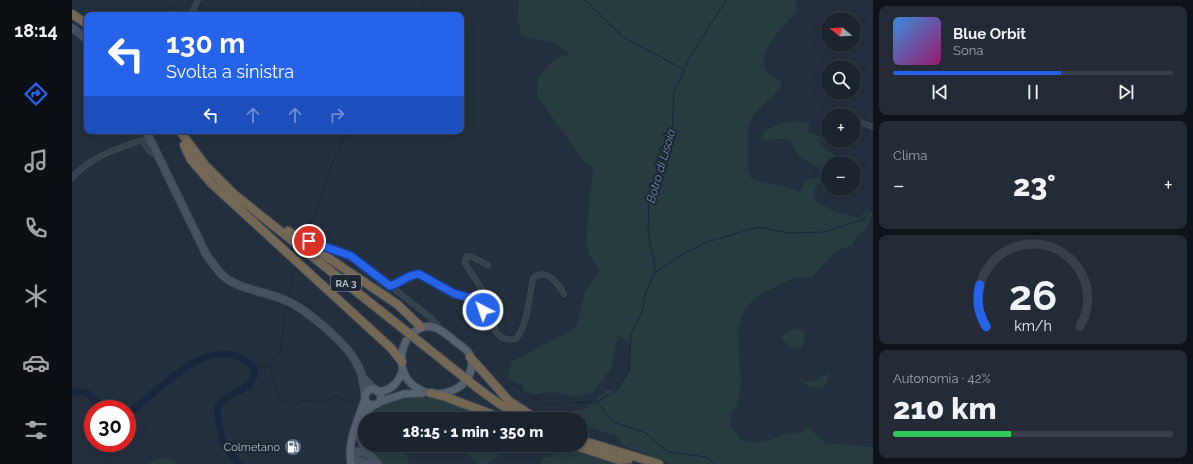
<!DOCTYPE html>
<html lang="it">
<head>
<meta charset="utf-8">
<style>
  body { margin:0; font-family:Raleway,sans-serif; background:#242b36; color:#f1f3f6; height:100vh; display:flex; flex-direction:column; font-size:15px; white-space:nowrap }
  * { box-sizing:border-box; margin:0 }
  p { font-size:13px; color:#a0a4aa }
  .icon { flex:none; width:22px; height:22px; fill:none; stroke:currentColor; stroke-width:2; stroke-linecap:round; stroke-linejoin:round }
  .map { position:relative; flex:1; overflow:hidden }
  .details { display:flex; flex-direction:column; gap:6px; padding:6px; background:#0f1319; width:320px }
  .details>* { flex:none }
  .guide { position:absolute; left:12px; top:12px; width:380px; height:122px; border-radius:8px; box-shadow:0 2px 10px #0003,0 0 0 1px #39404a; background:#2563eb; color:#fff; overflow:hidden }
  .needle { width:26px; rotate:288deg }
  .fabs { position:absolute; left:749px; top:12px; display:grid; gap:8px }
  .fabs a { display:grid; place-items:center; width:40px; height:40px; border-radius:50%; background:#1b232e; box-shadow:0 2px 10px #0003,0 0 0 1px #39404a; font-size:20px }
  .speed { position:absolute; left:12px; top:400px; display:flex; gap:8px; font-size:20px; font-weight:700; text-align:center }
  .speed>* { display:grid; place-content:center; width:52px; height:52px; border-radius:50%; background:#1b232e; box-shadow:0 2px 10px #0003,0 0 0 1px #39404a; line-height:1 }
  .speed .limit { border:6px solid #d22; background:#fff; color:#111 }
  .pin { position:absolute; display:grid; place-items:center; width:34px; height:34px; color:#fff; margin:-17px; border:2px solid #fff; border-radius:50%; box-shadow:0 1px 4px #0007 }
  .me { position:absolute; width:44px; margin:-22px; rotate:319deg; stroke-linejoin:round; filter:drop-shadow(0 0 3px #0008) }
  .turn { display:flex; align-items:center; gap:14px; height:84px; padding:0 16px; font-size:18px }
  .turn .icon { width:52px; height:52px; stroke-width:2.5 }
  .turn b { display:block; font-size:28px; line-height:34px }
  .lanes { display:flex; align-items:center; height:38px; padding:0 16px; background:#0003; justify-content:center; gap:20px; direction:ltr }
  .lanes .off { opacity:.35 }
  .big { font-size:30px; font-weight:800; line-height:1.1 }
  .details .tile { flex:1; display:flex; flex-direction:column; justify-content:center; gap:6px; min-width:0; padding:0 14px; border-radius:8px; background:#242b36 }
  .details .dial { align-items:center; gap:0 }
  .dial svg { height:104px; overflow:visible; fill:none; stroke:#39404a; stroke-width:7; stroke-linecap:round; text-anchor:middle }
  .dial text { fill:#f1f3f6; stroke:none }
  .song { display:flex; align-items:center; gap:12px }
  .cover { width:48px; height:48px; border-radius:6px; background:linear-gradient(135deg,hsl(210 70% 55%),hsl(320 70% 35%)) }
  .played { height:4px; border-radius:2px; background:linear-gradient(90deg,#2563eb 60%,#39404a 60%) }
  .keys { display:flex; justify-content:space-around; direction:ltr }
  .heat { display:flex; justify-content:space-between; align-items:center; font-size:22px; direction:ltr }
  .charge { height:6px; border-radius:3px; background:linear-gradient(90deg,#34c759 42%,#39404a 0) }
  .trip { position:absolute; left:286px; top:412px; width:230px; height:40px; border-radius:20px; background:#1b232e; box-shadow:0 2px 10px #0003,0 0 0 1px #39404a; font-weight:800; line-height:40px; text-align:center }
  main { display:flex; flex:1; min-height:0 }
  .dock { display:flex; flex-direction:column; width:72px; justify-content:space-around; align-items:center; background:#0b0e12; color:#a0a4aa }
  .dock .icon { width:28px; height:28px }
  .dock .on { color:#2563eb }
  .dock b { font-size:18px; color:#f1f3f6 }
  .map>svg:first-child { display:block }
</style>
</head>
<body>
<main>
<nav class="dock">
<b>18:14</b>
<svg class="icon on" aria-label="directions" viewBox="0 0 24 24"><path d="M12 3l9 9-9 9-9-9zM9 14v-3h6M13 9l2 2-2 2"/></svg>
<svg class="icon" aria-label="music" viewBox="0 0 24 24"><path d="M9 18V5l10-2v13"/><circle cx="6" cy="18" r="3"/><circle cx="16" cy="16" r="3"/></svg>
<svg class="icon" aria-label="phone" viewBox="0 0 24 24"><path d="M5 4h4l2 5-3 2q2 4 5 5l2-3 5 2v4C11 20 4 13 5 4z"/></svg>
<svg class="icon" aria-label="climate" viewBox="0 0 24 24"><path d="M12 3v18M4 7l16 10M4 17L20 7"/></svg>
<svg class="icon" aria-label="car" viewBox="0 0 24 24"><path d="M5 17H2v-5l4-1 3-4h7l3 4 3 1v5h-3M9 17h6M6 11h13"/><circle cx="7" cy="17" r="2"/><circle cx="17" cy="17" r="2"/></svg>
<svg class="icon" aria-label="filters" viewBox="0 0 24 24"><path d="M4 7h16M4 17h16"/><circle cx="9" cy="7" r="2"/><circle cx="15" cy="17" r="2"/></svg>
</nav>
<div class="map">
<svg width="801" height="464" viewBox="0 0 801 464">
  <rect width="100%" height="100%" fill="#242f3e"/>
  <g fill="#263c3f">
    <path d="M447 0H724L725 13C715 19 717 22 710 28 700 38 685 58 695 72 697 76 704 78 708 80L709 86 703 94 681 115 676 128V170L679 178C695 184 712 185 728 192L733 181 748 176 751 171 726 155 717 140C708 138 699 142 690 140L689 137C701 121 720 119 738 124L735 132 752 138 749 145 770 160 771 163H756V173L753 179 756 182V189L747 182 743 189 742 200 760 210 786 218 797 210 801 213 793 231 785 235 780 245 764 251 739 278 724 277 684 297 672 310 665 332 669 380 665 406 660 413 658 425 669 440 684 443 699 440 711 434 727 433 736 427 753 443 801 447V464H600L550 445 546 436 509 425V419H490L483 415 514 408 534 390H544L557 371 559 343 546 336 539 368 522 392 507 397 481 392 457 395 451 393 450 385 436 378 440 361 504 328 513 292 528 270 518 256 514 241 521 168 512 161 465 96 466 78 482 59 498 54 482 43 449 36 446 17Z"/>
    <path d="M723 329 733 332 732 342 729 347 719 348 709 338 715 331Z"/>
    <path d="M758 372 753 386C745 390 734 386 727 380L741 382Z"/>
    <path d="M335 397 368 399 423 419H370L369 416 360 411 341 419H293V441C280 412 314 403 335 397Z"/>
    <path d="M295 445H323L335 456 337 464H309Z"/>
    <path d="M389 445H462C441 458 430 445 409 445V450L429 455 414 464H405Z"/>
    <path d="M487 445 545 462 558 464H469L471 457H480Z"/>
    <path d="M92 458 107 464H74Z"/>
  </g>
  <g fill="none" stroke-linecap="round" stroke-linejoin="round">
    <g stroke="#17263c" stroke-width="1">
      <path d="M95 0 97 5 110 15"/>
      <path d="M513 0 551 37 611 69"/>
      <path d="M344 15 352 0"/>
      <path d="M235 234 258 169 275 131"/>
      <path d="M585 271 604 258 635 242 686 227 716 233 753 232 792 219 801 207"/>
      <path d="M216 297 223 267"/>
      <path d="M198 365 208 352 215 304"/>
      <path d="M182 367 198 366 208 398 220 406 235 400 247 402 264 396 281 403"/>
      <path d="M440 384 474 404 525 402 544 391 557 371 559 335 571 309 574 291 584 271 576 233 577 198 589 162 600 133 602 92 619 55 654 0"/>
      <path d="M525 402 541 422 574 433 595 452 635 457 642 464"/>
    </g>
    <g stroke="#17263c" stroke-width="7">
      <path d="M0 391 15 393 32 409"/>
      <path d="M55 414C88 392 139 326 182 367 186 393 157 389 147 405 143 410 149 438 152 444 156 451 162 459 168 464"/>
    </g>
    <g stroke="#414a57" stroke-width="6">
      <g id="street">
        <path d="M119 15 126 0"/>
        <path d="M782 120 801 127"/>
        <path d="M0 178C18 157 44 149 70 140L78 152 82 154 85 152"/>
        <path d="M237 241 274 254 284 259 359 318 369 329"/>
        <path d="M416 265 398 256 394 257 393 263C400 275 410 287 415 300 422 317 417 343 444 339 456 323 457 298 461 278 475 267 486 284 492 294"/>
        <path d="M318 286C328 283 336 274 347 274L383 294 404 299 409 302V308L413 313 418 314"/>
      </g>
    </g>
    <g stroke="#414a57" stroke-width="9">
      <g id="secondary">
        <path d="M0 28 15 39"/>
        <path d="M74 131 135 256C141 263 147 274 155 279 173 291 196 292 215 301 235 310 277 345 286 366 291 375 292 385 293 395"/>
        <path d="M292 379 303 390"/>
        <path d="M285 431 294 451 306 464"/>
        <path d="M280 456 284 460 296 464"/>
        <path d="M280 456 286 451 296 454"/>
      </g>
    </g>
    <g stroke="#414a57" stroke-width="9">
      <g id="primary">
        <path d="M342 332C358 319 371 331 384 342 389 346 395 349 398 355 401 362 400 369 397 376"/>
        <path d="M334 341C315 380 358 409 390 385"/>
        <circle cx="301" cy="397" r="8"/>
        <path d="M306 392C320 390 326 383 331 370"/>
        <path d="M307 402 332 394 351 393"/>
        <path d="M289 418 301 405"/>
        <path d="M279 464C275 440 286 421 293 399"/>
      </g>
    </g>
    <g stroke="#434c59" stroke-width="10">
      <g id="highway">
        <path d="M0 14 15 24"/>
        <path d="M108 131 133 165 163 195 408 390 429 405 455 419"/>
        <path d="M112 145 119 160 139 183 319 348 330 362"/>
        <path d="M216 231 325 304 349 327"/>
        <path d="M398 357 437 401 465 419"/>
        <path d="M359 393 374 397 432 419"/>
        <path d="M509 440 587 464"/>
        <path d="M501 445 547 460 557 459"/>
      </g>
    </g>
    <use href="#street" stroke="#38414e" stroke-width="4.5"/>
    <use href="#secondary" stroke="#465061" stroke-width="7"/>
    <use href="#primary" stroke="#56606e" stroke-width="7"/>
    <use href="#highway" stroke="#746855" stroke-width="8"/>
  </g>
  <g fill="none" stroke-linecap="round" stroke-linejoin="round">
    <g stroke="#184099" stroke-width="10">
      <path id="route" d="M237 241 279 256 318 286C328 283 337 274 347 274L383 294 404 299 409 302 411 310"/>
    </g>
    <use href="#route" stroke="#2563eb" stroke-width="7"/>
  </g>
  <defs>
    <g id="fuel-disc" transform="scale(0.9)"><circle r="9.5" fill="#5c6f8a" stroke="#1d2633"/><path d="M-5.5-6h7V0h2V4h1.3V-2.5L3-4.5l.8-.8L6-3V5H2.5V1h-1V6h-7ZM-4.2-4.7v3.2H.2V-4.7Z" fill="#fff"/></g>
  </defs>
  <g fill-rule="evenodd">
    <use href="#fuel-disc" x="221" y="447"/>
  </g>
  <g text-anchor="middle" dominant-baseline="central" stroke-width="4" stroke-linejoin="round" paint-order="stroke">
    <rect fill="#1d2633" stroke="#878f9c" stroke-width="1" x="259" y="275" width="30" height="16" rx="3"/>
    <g font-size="10" font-weight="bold" fill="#b4bcc9">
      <text x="274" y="283">RA 3</text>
    </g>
    <g font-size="11" fill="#b4bcc9" stroke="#1d2633" text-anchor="end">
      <text x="208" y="447">Colmetano</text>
    </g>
    <g font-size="12" font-style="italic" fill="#6d86a8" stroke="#1d2633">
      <text transform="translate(589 166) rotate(-74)">Botro di Lisoia</text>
    </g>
  </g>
</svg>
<div class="fabs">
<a><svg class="needle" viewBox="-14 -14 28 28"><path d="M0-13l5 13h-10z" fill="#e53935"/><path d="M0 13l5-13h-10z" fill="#a0a4aa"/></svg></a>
<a><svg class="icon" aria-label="search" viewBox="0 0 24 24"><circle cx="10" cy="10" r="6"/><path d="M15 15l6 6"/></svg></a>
<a>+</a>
<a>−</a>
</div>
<div class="speed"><div class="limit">30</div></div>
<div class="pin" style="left:237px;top:241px;background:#d93025"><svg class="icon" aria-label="arrive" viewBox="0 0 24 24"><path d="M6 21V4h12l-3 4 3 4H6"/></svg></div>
<svg class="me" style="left:411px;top:310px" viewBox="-20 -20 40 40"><circle r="17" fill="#2563eb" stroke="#fff" stroke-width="3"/><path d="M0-11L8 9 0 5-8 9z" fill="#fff"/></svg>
<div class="trip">18:15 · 1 min · 350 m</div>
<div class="guide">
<div class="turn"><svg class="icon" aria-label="left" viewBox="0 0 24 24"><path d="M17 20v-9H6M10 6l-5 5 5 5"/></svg><div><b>130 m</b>Svolta a sinistra</div></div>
<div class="lanes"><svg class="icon" aria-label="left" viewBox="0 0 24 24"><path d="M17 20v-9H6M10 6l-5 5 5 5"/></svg><svg class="icon off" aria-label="ahead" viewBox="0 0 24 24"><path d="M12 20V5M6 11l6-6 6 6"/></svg><svg class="icon off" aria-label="ahead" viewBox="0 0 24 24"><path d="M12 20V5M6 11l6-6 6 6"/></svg><svg class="icon off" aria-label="right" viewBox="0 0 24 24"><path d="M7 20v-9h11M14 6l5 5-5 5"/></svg></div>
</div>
</div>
<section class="details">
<div class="tile">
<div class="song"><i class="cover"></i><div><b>Blue Orbit</b><p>Sona</p></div></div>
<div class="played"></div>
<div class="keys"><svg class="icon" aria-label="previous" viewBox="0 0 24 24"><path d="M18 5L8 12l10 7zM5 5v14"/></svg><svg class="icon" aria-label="pause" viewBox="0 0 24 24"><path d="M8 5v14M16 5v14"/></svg><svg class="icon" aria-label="next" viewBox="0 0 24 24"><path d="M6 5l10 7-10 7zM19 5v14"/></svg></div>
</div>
<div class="tile"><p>Clima</p>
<div class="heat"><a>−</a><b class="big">23°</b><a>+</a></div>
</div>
<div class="tile dial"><svg viewBox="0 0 100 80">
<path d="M14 69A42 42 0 1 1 86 69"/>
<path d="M14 69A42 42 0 0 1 9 37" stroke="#2563eb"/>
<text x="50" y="56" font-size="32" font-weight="700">26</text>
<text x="50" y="72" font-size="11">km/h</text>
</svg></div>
<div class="tile"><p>Autonomia · 42%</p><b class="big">210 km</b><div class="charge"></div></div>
</section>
</main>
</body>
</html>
